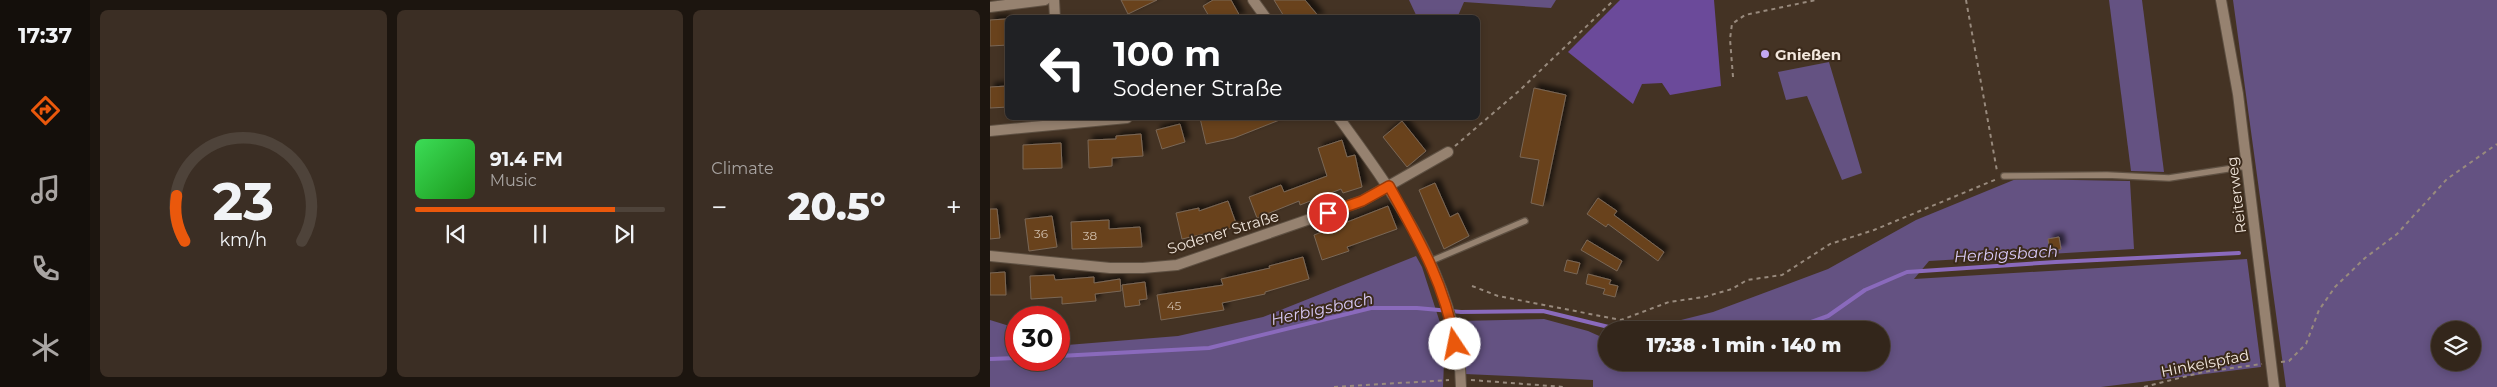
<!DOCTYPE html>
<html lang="en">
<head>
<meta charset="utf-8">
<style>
  body { margin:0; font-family:Montserrat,sans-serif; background:#3b2e24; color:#f1f3f6; height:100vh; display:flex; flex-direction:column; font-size:19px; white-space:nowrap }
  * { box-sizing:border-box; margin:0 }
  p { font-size:16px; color:#a9a5a3 }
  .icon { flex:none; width:28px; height:28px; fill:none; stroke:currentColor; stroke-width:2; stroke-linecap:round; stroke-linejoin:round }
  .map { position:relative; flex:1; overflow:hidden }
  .details { display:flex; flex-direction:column; gap:10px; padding:10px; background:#1c150f; width:900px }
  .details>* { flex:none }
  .guide { position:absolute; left:15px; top:15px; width:475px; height:105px; border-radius:8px; box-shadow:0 2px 8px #0003,0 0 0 1px #4e433a; background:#202124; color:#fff; overflow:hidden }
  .fabs { position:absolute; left:1441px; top:321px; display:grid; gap:10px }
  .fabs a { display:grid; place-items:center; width:50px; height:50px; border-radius:50%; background:#33261b; box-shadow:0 2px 8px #0003,0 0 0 1px #4e433a; font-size:25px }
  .speed { position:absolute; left:15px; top:306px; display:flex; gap:10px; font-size:25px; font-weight:700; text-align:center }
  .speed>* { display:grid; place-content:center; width:65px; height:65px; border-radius:50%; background:#33261b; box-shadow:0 2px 8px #0003,0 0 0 1px #4e433a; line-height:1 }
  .speed .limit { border:8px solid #d22; background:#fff; color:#111 }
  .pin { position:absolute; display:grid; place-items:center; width:42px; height:42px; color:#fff; margin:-21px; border:2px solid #fff; border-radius:50%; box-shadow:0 1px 5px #0007 }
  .me { position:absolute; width:55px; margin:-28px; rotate:349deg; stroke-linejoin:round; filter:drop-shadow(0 0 4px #0008) }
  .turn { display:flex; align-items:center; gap:18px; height:105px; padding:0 25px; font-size:22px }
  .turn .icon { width:65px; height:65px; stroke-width:2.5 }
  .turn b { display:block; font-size:35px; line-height:42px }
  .big { font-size:38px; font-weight:800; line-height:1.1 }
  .details .tile { flex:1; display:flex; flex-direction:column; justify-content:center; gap:8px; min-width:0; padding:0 18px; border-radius:8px; background:#3b2e24 }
  .details .dial { align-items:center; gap:0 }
  .dial svg { height:130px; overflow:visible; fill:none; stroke:#4e433a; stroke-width:7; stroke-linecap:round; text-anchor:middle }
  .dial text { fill:#f1f3f6; stroke:none }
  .song { display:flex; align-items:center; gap:15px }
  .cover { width:60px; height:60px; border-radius:8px; background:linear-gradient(135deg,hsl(130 70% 55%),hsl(120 70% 35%)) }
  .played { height:5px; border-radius:2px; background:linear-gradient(90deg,#ea580c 80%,#4e433a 80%) }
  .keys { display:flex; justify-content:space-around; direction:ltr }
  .heat { display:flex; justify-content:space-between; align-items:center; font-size:28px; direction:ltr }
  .details .tiles { flex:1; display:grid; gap:10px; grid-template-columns:repeat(3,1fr) }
  .trip { position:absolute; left:608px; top:321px; width:292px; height:50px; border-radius:25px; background:#33261b; box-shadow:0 2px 8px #0003,0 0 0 1px #4e433a; font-weight:800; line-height:50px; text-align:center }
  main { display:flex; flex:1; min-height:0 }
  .tab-bar { display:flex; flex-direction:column; width:90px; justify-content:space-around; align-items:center; background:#140f0b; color:#a9a5a3 }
  .tab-bar .icon { width:35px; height:35px }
  .tab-bar .active { color:#ea580c }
  .tab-bar b { font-size:22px; color:#f1f3f6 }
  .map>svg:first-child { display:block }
</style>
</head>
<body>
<main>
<nav class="tab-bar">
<b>17:37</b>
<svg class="icon active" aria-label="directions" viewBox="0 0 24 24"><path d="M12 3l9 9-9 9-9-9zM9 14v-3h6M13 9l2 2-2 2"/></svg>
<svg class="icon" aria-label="music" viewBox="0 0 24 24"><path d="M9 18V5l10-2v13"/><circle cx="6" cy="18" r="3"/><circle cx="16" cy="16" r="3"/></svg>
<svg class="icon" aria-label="phone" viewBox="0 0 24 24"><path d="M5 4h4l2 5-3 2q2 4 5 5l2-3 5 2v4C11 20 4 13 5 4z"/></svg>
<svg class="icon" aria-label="climate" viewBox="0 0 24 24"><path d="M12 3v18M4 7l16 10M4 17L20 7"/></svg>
</nav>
<section class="details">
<div class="tiles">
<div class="tile dial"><svg viewBox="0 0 100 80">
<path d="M14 69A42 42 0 1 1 86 69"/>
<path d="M14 69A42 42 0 0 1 9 41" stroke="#ea580c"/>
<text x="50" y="56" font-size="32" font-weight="700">23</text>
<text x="50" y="72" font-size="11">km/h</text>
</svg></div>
<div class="tile">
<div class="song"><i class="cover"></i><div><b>91.4 FM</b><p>Music</p></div></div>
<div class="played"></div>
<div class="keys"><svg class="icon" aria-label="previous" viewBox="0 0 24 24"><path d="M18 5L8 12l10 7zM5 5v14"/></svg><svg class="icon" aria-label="pause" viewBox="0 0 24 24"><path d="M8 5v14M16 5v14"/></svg><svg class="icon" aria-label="next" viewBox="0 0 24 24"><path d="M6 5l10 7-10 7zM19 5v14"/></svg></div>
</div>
<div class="tile"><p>Climate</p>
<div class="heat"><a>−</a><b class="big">20.5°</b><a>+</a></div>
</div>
</div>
</section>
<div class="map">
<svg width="1507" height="387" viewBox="0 0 1507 387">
  <defs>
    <filter id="shadow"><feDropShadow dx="4.5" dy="-4.5" stdDeviation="2.5" flood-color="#0009"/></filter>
  </defs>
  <rect width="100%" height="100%" fill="#443324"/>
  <g fill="#645282" fill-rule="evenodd">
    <path d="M419 0H566L561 8 474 2 467 18 427 17Z"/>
    <path d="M1119 0H1152L1174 172 1141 171Z"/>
    <path d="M1243 0H1507V387H1296ZM1450 330H1482V362H1450Z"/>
    <path d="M839 62 872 173 852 180 817 96 796 100 788 72Z"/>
    <path d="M1026 179 1140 181 1144 249 939 261 924 279 1257 259 1271 367 1111 387H603V380L475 374V354L469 321 554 319 598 331 616 339V362H891V330L655 329 723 312 838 269 926 220Z"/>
    <path d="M426 256 432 267 455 338 453 387H0V320L26 328V360H69V342L77 345 188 336 273 317Z"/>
  </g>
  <path fill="#6b4a9a" d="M630 0H724L731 86 680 95 672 83 652 84 643 104 578 52Z"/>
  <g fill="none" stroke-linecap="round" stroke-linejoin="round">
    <g stroke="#8a6abc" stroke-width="4">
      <path d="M799 330 838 316 875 290 917 272 1066 262 1249 253"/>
      <path d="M69 356 219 348 381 308H427L471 312 553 311 631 330"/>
      <path d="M0 359 26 358"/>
    </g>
  </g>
  <g fill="#69421b" stroke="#7a6756" filter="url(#shadow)">
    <path d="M131 0H167L138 14Z"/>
    <path d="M223 0H241L251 18H220L213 6Z"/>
    <path d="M284 0H315L330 18H295Z"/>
    <path d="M16 19 18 45 0 46V20Z"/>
    <path d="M18 86V107L0 108V87Z"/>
    <path d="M544 88 576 95 553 206 541 203 549 160 530 157Z"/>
    <path d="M210 118H292V119L244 138 216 144Z"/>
    <path d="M412 121 436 151 417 167 393 137Z"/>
    <path d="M190 124 195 142 172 149 166 130Z"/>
    <path d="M151 134 153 156 122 158V166L99 168 98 140 126 139V136Z"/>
    <path d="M352 140 357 157 365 155 372 187 353 193 351 189 310 205 309 201 267 218 259 197 291 185 294 192 337 176 328 148Z"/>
    <path d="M71 143 72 168 33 169V145Z"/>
    <path d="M445 183 460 217 468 213 479 236 454 249 429 190Z"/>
    <path d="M608 198 627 211 624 215 674 252 668 261 618 224 616 227 597 214Z"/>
    <path d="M238 201 247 226 228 233 227 231 192 239 186 213 209 208V211Z"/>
    <path d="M398 206 407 229 357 247 359 251 332 260 324 235Z"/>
    <path d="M0 209H7L10 238 0 239Z"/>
    <path d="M62 216 67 247 39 251 35 219Z"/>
    <path d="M119 220V229L150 227 152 247 82 249 81 222Z"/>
    <path d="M1069 237 1071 249 1060 251 1058 239Z"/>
    <path d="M597 240 632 261 627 271 591 250Z"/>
    <path d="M313 257 319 279 275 292V294L232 303 234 310 171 320 167 295 233 285 231 279 280 268 279 266Z"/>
    <path d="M577 260 590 263 587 274 574 271Z"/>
    <path d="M15 272 16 295H0V273Z"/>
    <path d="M598 274 621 280 619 284 628 286 625 297 613 294 615 289 596 284Z"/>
    <path d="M64 275 65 280 104 277V283L130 279 131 291 105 294 106 301 72 304V297L41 299 40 276Z"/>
    <path d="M155 282 157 299 149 300 150 305 135 307 132 285Z"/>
  </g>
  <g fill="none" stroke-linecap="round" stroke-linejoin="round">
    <g stroke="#5e5042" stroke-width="8">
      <g id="service">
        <path d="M1014 176 1117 175 1179 178 1257 166"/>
        <path d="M441 261 535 221"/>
      </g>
    </g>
    <g stroke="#5e5042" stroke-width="12">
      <g id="minor">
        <path d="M64 0 65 18"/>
        <path d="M263 0 276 18"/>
        <path d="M0 7 55 0"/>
        <path d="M349 118C407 197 469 284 471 387"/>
        <path d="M0 131 137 118"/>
        <path d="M0 256 120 268H153L187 265 372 201 458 152"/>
      </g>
    </g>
    <g stroke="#5e5042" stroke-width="12">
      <path id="tertiary" d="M1231 0 1248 94 1284 387"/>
    </g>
    <g stroke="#988a7d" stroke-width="2" stroke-dasharray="4 4" stroke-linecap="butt">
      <path d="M976 0 1007 171"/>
      <path d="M743 77 740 39 742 24 755 15 826 0"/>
      <path d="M465 146 530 90 624 0"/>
      <path d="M482 286 508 296 631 320 679 302 714 297 742 289 757 280 792 275 840 244 884 230 1007 179"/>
      <path d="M1291 362 1299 361 1316 344 1329 310 1345 287 1375 258 1407 234 1457 179 1507 144"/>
      <path d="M481 380 574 387"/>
      <path d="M344 387 459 380"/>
      <path d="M1154 387 1213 372 1272 364"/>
    </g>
    <use href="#service" stroke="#968270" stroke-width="5.5"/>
    <use href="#minor" stroke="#968270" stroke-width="10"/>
    <use href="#tertiary" stroke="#968270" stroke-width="10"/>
  </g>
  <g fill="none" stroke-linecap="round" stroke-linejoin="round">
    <g stroke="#983908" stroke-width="12">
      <path id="route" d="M338 213 372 201 399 186C428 238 455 284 465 344"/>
    </g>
    <use href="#route" stroke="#ea580c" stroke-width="9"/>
  </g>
  <circle fill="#c2a7f2" stroke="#3a291a" stroke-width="2" cx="775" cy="54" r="5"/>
  <g text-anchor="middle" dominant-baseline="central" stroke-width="4" stroke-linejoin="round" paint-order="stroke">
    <g font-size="12" fill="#d0beac">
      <text x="51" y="233">36</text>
      <text x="100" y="235">38</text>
      <text x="184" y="305">45</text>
    </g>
    <g font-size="15" font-weight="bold" fill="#f2e7dd" stroke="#3a291a" text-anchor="start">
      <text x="785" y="54">Gnießen</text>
    </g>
    <g font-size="15" fill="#f2e7dd" stroke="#3a291a">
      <text transform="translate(1246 195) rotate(-97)">Reiterweg</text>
      <text transform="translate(233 232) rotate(-17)">Sodener Straße</text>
      <text transform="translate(1215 363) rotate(-11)">Hinkelspfad</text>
    </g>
    <g font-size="16" font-style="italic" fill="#d8c9f6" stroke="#3a291a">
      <text transform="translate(1016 254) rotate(-3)">Herbigsbach</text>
      <text transform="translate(332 309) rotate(-12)">Herbigsbach</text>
    </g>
  </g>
</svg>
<div class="fabs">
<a><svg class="icon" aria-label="layers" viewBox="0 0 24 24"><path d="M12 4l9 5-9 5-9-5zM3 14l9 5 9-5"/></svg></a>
</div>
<div class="speed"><div class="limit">30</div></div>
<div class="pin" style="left:338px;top:213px;background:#d93025"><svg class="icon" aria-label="arrive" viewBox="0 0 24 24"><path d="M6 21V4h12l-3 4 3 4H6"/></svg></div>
<svg class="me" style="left:465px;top:344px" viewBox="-20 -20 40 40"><circle r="19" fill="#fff"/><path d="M0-13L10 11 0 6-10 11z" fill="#ea580c"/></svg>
<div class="trip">17:38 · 1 min · 140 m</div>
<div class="guide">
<div class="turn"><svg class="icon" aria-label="left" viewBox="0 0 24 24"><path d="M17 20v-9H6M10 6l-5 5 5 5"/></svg><div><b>100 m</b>Sodener Straße</div></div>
</div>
</div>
</main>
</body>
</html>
